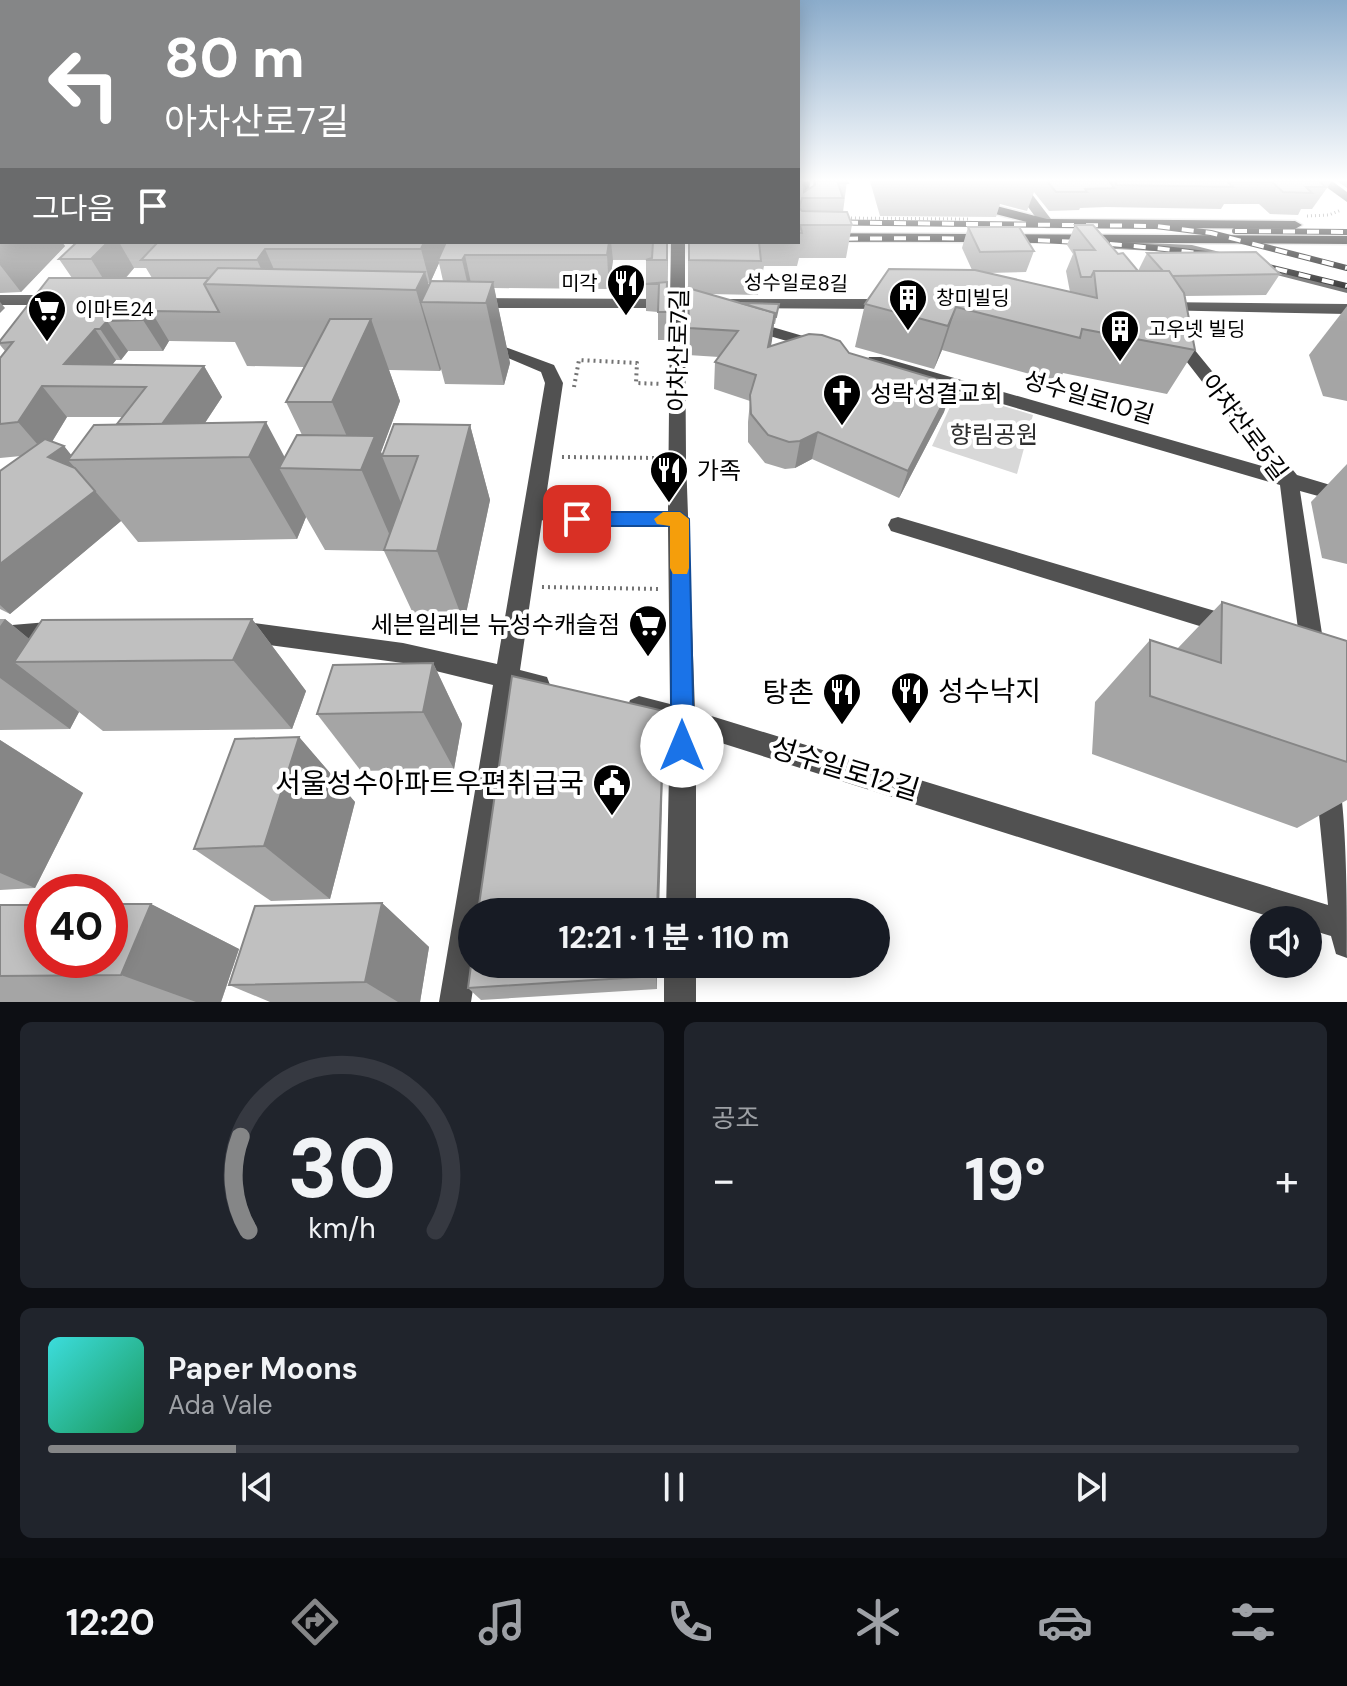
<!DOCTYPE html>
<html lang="ko">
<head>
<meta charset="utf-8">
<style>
  body { margin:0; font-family:"DM Sans","Noto Sans KR",sans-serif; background:#20242c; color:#f1f3f6; height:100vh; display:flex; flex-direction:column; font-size:30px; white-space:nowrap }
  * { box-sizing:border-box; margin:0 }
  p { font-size:26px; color:#9ea1a6 }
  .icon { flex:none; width:44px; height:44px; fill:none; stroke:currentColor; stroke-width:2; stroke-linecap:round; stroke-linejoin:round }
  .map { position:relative; height:1002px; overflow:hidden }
  .panel { display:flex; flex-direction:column; gap:20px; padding:20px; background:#0d0f14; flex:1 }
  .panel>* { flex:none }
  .hud { position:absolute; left:0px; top:0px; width:800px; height:244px; box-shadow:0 4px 20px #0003; background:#858687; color:#fff; overflow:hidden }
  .buttons { position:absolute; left:1250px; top:906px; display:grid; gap:16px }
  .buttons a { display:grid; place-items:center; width:72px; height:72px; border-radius:50%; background:#171b24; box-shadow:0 4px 20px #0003; font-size:40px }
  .speed { position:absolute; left:24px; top:874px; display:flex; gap:16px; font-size:40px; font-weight:700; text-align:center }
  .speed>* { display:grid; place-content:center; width:104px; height:104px; border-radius:50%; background:#171b24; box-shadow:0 4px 20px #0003; line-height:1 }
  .speed .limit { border:12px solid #d22; background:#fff; color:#111 }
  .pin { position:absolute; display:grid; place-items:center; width:68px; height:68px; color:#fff; margin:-34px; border-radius:16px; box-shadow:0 4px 12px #0006 }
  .me { position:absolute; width:88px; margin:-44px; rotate:0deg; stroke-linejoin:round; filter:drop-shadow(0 0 6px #0008) }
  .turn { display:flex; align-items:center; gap:28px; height:168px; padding:0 32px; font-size:36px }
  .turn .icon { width:104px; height:104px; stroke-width:2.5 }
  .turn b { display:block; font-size:56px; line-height:68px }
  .then { display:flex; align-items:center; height:76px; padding:0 32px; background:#0003; gap:16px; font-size:30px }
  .big { font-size:60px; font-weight:700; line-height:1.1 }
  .panel .card { flex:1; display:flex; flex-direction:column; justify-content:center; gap:12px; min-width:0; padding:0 28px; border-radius:12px; background:#20242c }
  .panel .dial { align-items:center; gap:0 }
  .dial svg { height:208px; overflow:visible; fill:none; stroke:#363941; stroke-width:7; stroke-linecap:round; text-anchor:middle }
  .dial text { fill:#f1f3f6; stroke:none }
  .song { display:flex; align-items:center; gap:24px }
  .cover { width:96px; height:96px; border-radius:12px; background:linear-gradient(135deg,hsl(180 70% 55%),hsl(150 70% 35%)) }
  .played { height:8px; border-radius:4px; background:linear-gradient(90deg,#858687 15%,#363941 15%) }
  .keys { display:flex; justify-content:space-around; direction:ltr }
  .heat { display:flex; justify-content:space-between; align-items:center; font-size:44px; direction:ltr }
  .panel .tiles { flex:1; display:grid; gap:20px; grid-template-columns:1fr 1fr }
  .card:last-child { grid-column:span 2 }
  .trip { position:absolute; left:458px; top:898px; width:432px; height:80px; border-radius:40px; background:#171b24; box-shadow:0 4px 20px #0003; font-weight:700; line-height:80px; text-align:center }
  .tab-bar { display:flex; height:128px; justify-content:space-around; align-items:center; background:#090b0e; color:#9ea1a6 }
  .tab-bar .icon { width:56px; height:56px }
  .tab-bar .current { color:#858687 }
  .tab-bar b { font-size:36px; color:#f1f3f6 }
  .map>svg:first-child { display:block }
</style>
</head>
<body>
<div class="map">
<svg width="1347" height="1002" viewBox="0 0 1347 1002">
  <rect width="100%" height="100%" fill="#fff"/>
  <path fill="#d8d8d8" d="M957 392 1033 415 1017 474 932 446Z"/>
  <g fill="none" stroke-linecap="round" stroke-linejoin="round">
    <g stroke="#dbdbdb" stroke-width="3">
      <g id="major">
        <path d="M973 200 1047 219 1295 221 1302 225 1295 229 1047 227 968 207 967 204Z"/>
        <path d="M798 233 1347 236V244L798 241Z"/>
      </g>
    </g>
    <g stroke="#737373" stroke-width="3" stroke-dasharray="1 3" stroke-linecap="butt">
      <path d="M1307 216 1329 215 1341 210"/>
      <path d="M847 218 970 219"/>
    </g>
    <g stroke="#737373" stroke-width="4" stroke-dasharray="2 4" stroke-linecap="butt">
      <path d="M574 387 579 360 637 363 636 383 662 384"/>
      <path d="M562 457 659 458"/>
      <path d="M542 587 661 589"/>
    </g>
    <g fill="#515151" fill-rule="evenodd">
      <path d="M798 181H810L807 217 800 221Z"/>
      <path d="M1009 181H1022L1054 223 1052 226H1042Z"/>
      <path d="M1318 181H1332L1347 192V202Z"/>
      <path d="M1102 241 1192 245 1347 284V293L1192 253 1097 248V242Z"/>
      <path d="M671 242H685V299H891L899 304 891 309 685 308 686 459 695 711 1328 905 1316 784 1320 775 1329 771 1338 775C1347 815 1347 912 1347 958L1336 954 1331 936 1308 929V920H1280L696 735V912H666L670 728 630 716 627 708 630 700 639 696 670 704 668 527H552L542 520 520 670 547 677 550 685 547 693 538 696 517 691 484 912H472V964H477L471 1002H439L493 685 403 663 239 641 231 638 227 631 231 624 239 621 403 643 497 664 545 383 541 372 475 344 483 339 489 341 554 365 563 383 543 517 552 511H668L670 308H471L463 303 471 298 670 299Z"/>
      <path d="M0 295H59L67 300 59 305H0Z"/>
      <path d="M1159 302 1347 304V314L1154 310 1151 307Z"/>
      <path d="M748 320 827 343 829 346 821 351 742 328 740 325Z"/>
      <path d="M1174 330 1180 332 1297 475 1347 490V504L1300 491 1325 653 1321 660 1313 663 1305 660 1301 653 1280 485 869 365 867 361 869 357H881L1269 468 1166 335Z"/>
      <path d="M898 517 1232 616 1240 619 1244 626 1240 633 1232 636 891 531 888 525 891 519Z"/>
      <path d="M60 621 68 624 72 631 68 638 0 646V626Z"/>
      <rect x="664" y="964" width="32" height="38"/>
    </g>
    <use href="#major" fill="#000" fill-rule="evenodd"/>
    <g stroke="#000" stroke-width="6">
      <g id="rail">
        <path d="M798 222 1156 226 1211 233 1347 268"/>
        <path d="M1235 231 1347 232"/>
        <path d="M798 239C941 238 1083 235 1225 257"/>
        <path d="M1252 263 1347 286"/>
      </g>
    </g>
    <use href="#rail" stroke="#fff" stroke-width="4" stroke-dasharray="12" stroke-linecap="butt"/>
  </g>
  <g fill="#a5a5a5" fill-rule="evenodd">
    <path d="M798 181 804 192 813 186V181H847L843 212 852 225 846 258H799L797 266H764L763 271H760L758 295 709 294 741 303 779 304 775 324H774L771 346 849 353 953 384 944 412 899 498 812 459 795 468 785 469 765 463 748 442V422L750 401 714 389 715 362 719 357 688 355V242H798Z"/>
    <path d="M870 181H1332L1312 209H1301L1298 215 1270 214 1259 204H1224L1221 209 1106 207 1080 208 1079 210 1049 211 1034 192 1027 211 1000 204 996 217 880 216Z"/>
    <path d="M1337 181H1347V188Z"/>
    <path d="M0 190 65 246 21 292 0 293Z"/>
    <path d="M1075 225 1118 254 1138 271 1147 253 1280 274 1266 295 1185 296 1195 350 1167 394 1063 373 1059 382 942 350 934 369 855 347 865 304 972 270 962 248 968 227 1034 251 1026 272 988 273 1070 292 1066 271 1073 254 1067 245Z"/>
    <path d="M77 242H668L667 340H658V312L646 311V260H613L609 289 494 288 510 363 504 385 445 384 441 369 440 371 389 370 400 401 381 452 382 454 470 425 490 500 464 623 417 622 384 551 325 550 306 517 297 539 138 542 121 521 10 614 0 609V471L21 456 0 458V358L5 351 0 345V341L72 278 59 259ZM439 263 443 281 429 285 428 283H430ZM134 268H146L152 278H126ZM169 341 235 342 247 366 304 367 286 402 302 435 285 457 205 423 222 397 204 366 112 365 116 360H121L128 351H163ZM67 417H122L117 425 72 456 64 446 52 442Z"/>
    <path d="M1347 306V401L1323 396 1309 355Z"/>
    <path d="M1347 464V564L1322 558 1311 502Z"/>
    <path d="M1222 602 1347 641V800L1297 828 1092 754 1095 702 1150 640 1177 649Z"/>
    <path d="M0 619H5L29 639 252 619 306 691 292 729 103 731 79 712 70 729 0 730Z"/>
    <path d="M433 663 462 724 454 769 361 771 317 714Z"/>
    <path d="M299 737 355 802 330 899 271 901 194 849Z"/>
    <path d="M0 740 83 793 35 888 0 890Z"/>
    <path d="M382 903 429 947 420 1002H270L229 985Z"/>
    <path d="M151 904 239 949 221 1002H0V905Z"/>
    <path d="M472 964H657V989L481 1000 468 988Z"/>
  </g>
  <g fill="#868686">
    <path d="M2 207V242H62L65 246 21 292 0 265V209Z"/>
    <path d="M108 242H119L134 268 112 293 91 259Z"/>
    <path d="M424 242H448L438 260 439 263 430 283 421 249Z"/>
    <path d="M609 242H611L613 260 609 289 607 255Z"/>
    <path d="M667 242H668L667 294Z"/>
    <path d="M265 249 280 283 269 286 257 260Z"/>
    <path d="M465 255 472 288 470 294 462 260Z"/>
    <path d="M425 272 434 303 421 302 441 369 440 371 416 290Z"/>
    <path d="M493 282 510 363 504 385 486 303Z"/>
    <path d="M0 302 5 308 0 313Z"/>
    <path d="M956 307 942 350 934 369 948 326Z"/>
    <path d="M151 311 169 341 163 351 143 320Z"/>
    <path d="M775 313 772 340 765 374 768 347Z"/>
    <path d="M371 319 400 401 381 452 383 456H382L408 520 397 552 332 402Z"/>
    <path d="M107 321 128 351 121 360 100 329Z"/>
    <path d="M95 329 116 360 95 386 64 364Z"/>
    <path d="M204 366 222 397 183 456 162 425Z"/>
    <path d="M953 384 944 412 899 498 908 471Z"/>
    <path d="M42 386 67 417 45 453 18 422Z"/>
    <path d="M266 422 291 469 279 468 306 517 297 539 249 457Z"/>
    <path d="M470 425 490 500 464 623 437 551Z"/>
    <path d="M818 432 812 459 795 468 800 441Z"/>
    <path d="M64 446 75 460H68L86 480 48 457Z"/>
    <path d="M95 491 121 521 10 614 0 605V564Z"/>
    <path d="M5 619 56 661 14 662 79 712 70 729 0 678V626Z"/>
    <path d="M252 619 306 691 292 729 233 660Z"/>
    <path d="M433 663 462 724 454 769 423 712Z"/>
    <path d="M664 711V735L659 912H657Z"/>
    <path d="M299 737 355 802 330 899 264 846Z"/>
    <path d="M0 740 83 793 35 888 0 873Z"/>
    <path d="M382 903 429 947 420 1002H398L365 982Z"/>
    <path d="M151 904 239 949 221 1002H196L121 975Z"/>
    <path d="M656 964H657V989L656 976Z"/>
  </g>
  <g fill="#c0c0c0" stroke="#868686" stroke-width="2">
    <path d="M798 181H803L804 192 815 185V181H847L848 183H838L843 198H802L799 208 802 211 847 212 852 225H800L802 233H798Z"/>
    <path d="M1047 181H1109L1114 188 1085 189 1087 192H1056Z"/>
    <path d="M1116 181H1319L1326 187H1306L1312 193 1283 192 1272 182H1228L1233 187 1116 185Z"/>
    <path d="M2 189V207L0 209V190Z"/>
    <path d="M1075 225H1093L1118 254 1123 253 1138 271H1094L1091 277H1081L1074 250H1095Z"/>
    <path d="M968 227H1019L1034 251 980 252Z"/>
    <path d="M77 242H108L91 259H59Z"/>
    <path d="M158 242H424L421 249H265L257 260H141Z"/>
    <path d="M446 242H609L607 255H465L462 260H438Z"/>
    <path d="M653 242H667V260H646L652 258Z"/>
    <path d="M689 242H759L761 261 689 260Z"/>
    <path d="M1256 252 1280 274 1172 276 1169 271H1163L1147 253Z"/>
    <path d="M218 268 425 272 416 290 204 284Z"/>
    <path d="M889 269 975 270 1097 298 1094 271H1169L1184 293 1195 350 1082 329 1080 338 956 307 948 326 865 304Z"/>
    <path d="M49 278H209L204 284 219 312 151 311 143 320 107 321 100 329H95L64 364 204 366 162 424H117L146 387 42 386 18 422 0 424V358L13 342 0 343V341Z"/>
    <path d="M431 281 493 282 486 303 421 302Z"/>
    <path d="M667 282 666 312H658L659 284H645Z"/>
    <path d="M688 288 775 313 768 347 809 334 822 335 840 341 849 353 953 384 908 471 818 432 800 441 789 442 768 435 751 414 750 395 756 375 715 362 738 331 689 328Z"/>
    <path d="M741 303 779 304 776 317H774L775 313Z"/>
    <path d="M330 319H371L332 402H286Z"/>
    <path d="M266 422 249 457 68 460 94 425Z"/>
    <path d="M394 424 470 425 437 551 384 550 418 456H382Z"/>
    <path d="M297 435 375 436 361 470 279 468Z"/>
    <path d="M45 439 64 446 48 457 75 468 95 491 0 564V471Z"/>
    <path d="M1222 602 1347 641V762L1150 696V640L1221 663Z"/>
    <path d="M252 619 233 660 14 662 42 620Z"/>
    <path d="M433 663 423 712 317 714 333 665Z"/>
    <path d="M512 676 664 711 657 912H478Z"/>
    <path d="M299 737 264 846 194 849 235 739Z"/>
    <path d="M382 903 365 982 229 985 255 906Z"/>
    <path d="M110 904H151L121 975 0 976V905H42V960H110Z"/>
    <path d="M472 958V964H656V976L468 988Z"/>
  </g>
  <linearGradient id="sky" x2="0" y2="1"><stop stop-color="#8baccb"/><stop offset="0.56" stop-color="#fff"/><stop offset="1" stop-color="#fff" stop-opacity="0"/></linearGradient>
  <rect width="1347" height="322" fill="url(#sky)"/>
  <path fill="#1a73e8" stroke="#114b97" stroke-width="2" d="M577 512H680L689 519 694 746 691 754 682 758 674 754 671 746V526H577L568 519Z"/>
  <path fill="#f59e0b" d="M663 512H680L689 519V568L687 574H673L670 568V526L657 524 654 519Z"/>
  <defs>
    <g id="restaurant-pin" transform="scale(2)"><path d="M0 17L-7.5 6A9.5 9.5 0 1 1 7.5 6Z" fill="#000" stroke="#fff"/><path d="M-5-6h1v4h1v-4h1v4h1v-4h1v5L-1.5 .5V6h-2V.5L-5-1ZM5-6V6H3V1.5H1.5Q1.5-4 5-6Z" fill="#fff"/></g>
    <g id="building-pin" transform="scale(2)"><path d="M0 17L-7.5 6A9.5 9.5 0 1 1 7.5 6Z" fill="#000" stroke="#fff"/><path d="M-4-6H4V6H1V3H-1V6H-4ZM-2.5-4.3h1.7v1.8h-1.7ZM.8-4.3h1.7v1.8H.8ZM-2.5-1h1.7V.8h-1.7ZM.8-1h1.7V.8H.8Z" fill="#fff"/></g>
    <g id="supermarket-pin" transform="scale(2)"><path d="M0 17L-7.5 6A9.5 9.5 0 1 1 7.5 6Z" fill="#000" stroke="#fff"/><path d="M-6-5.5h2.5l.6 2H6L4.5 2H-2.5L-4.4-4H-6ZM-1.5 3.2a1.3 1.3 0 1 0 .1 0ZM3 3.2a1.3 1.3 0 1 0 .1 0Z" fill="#fff"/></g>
    <g id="church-pin" transform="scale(2)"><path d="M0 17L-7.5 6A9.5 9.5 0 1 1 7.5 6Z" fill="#000" stroke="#fff"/><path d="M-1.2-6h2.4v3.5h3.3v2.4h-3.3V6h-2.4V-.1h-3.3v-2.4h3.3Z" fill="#fff"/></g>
    <g id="civic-pin" transform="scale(2)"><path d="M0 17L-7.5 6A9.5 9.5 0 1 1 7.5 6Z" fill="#000" stroke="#fff"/><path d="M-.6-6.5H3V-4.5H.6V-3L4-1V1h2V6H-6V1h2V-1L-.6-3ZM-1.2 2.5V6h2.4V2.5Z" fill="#fff"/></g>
  </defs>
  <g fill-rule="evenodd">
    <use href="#restaurant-pin" x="626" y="283"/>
    <use href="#building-pin" x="908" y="298"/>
    <use href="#supermarket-pin" x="47" y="309"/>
    <use href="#building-pin" x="1120" y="329"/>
    <use href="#church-pin" x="842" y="393"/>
    <use href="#restaurant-pin" x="669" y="470"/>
    <use href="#supermarket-pin" x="648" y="624"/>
    <use href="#restaurant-pin" x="910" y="691"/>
    <use href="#restaurant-pin" x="842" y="692"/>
    <use href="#civic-pin" x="612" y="783"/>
  </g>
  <g text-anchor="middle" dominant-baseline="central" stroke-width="8" stroke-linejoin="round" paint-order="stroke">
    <g font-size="20" fill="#000" stroke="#fff" text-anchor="start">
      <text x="598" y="283" text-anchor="end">미각</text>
      <text x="936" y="298">창미빌딩</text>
      <text x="75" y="309">이마트24</text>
      <text x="1148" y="329">고우넷 빌딩</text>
    </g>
    <g font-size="20" fill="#000" stroke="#fff">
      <text transform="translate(796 283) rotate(1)">성수일로8길</text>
    </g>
    <g font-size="24" fill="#000" stroke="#fff">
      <text transform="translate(678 350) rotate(-89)">아차산로7길</text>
      <text transform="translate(1089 397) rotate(16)">성수일로10길</text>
      <text transform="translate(1245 427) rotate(53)">아차산로5길</text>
    </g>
    <g font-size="24" fill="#000" stroke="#fff" text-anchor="start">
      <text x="870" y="393">성락성결교회</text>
      <text x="697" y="470">가족</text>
      <text x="620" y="624" text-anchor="end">세븐일레븐 뉴성수캐슬점</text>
    </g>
    <g font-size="24" fill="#2f2f2f" stroke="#fff">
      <text x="994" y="434">향림공원</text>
    </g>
    <g font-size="28" fill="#000" stroke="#fff" text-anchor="end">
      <text x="938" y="691" text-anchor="start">성수낙지</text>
      <text x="814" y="692">탕촌</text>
      <text x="584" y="783">서울성수아파트우편취급국</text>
    </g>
    <g font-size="28" fill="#000" stroke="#fff">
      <text transform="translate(845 769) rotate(17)">성수일로12길</text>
    </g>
  </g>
</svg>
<div class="buttons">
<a><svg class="icon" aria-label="sound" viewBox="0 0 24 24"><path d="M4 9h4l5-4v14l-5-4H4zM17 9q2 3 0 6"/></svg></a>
</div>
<div class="speed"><div class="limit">40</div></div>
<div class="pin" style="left:577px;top:519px;background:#d93025"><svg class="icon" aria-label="arrive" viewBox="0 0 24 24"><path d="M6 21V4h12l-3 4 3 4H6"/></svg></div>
<svg class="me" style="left:682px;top:746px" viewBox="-20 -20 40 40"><circle r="19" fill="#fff"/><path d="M0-13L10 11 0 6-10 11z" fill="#1a73e8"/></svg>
<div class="trip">12:21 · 1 분 · 110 m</div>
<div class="hud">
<div class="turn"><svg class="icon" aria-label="left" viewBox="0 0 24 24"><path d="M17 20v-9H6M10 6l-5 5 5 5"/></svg><div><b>80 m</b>아차산로7길</div></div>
<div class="then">그다음<svg class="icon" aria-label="arrive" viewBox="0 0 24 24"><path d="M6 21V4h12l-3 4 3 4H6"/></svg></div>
</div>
</div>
<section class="panel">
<div class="tiles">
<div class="card dial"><svg viewBox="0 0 100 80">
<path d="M14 69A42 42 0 1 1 86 69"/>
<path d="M14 69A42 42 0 0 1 11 33" stroke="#858687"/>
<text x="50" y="56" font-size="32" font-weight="700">30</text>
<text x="50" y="72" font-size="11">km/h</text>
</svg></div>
<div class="card"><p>공조</p>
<div class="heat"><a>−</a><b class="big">19°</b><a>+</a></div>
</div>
<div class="card">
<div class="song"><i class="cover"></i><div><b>Paper Moons</b><p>Ada Vale</p></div></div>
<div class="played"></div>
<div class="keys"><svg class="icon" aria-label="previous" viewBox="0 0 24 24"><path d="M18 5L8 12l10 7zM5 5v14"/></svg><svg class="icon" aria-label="pause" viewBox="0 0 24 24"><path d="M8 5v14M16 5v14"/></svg><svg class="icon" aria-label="next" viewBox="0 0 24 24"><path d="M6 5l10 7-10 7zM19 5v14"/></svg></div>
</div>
</div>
</section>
<nav class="tab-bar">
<b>12:20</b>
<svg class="icon current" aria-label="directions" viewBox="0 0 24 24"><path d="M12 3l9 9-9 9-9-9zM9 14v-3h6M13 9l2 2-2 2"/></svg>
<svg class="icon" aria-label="music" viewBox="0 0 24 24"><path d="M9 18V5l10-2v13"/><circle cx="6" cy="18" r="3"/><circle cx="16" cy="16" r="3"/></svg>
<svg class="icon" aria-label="phone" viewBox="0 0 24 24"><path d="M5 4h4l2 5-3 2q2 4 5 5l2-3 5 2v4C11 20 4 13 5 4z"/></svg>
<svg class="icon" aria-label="climate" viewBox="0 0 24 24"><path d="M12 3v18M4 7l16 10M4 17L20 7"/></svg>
<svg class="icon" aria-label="car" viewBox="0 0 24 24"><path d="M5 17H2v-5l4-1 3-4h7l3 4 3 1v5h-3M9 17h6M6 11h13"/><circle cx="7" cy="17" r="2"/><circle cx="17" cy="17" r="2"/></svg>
<svg class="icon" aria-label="filters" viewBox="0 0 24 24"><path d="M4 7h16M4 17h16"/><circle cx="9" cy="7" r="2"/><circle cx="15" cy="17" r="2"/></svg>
</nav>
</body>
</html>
